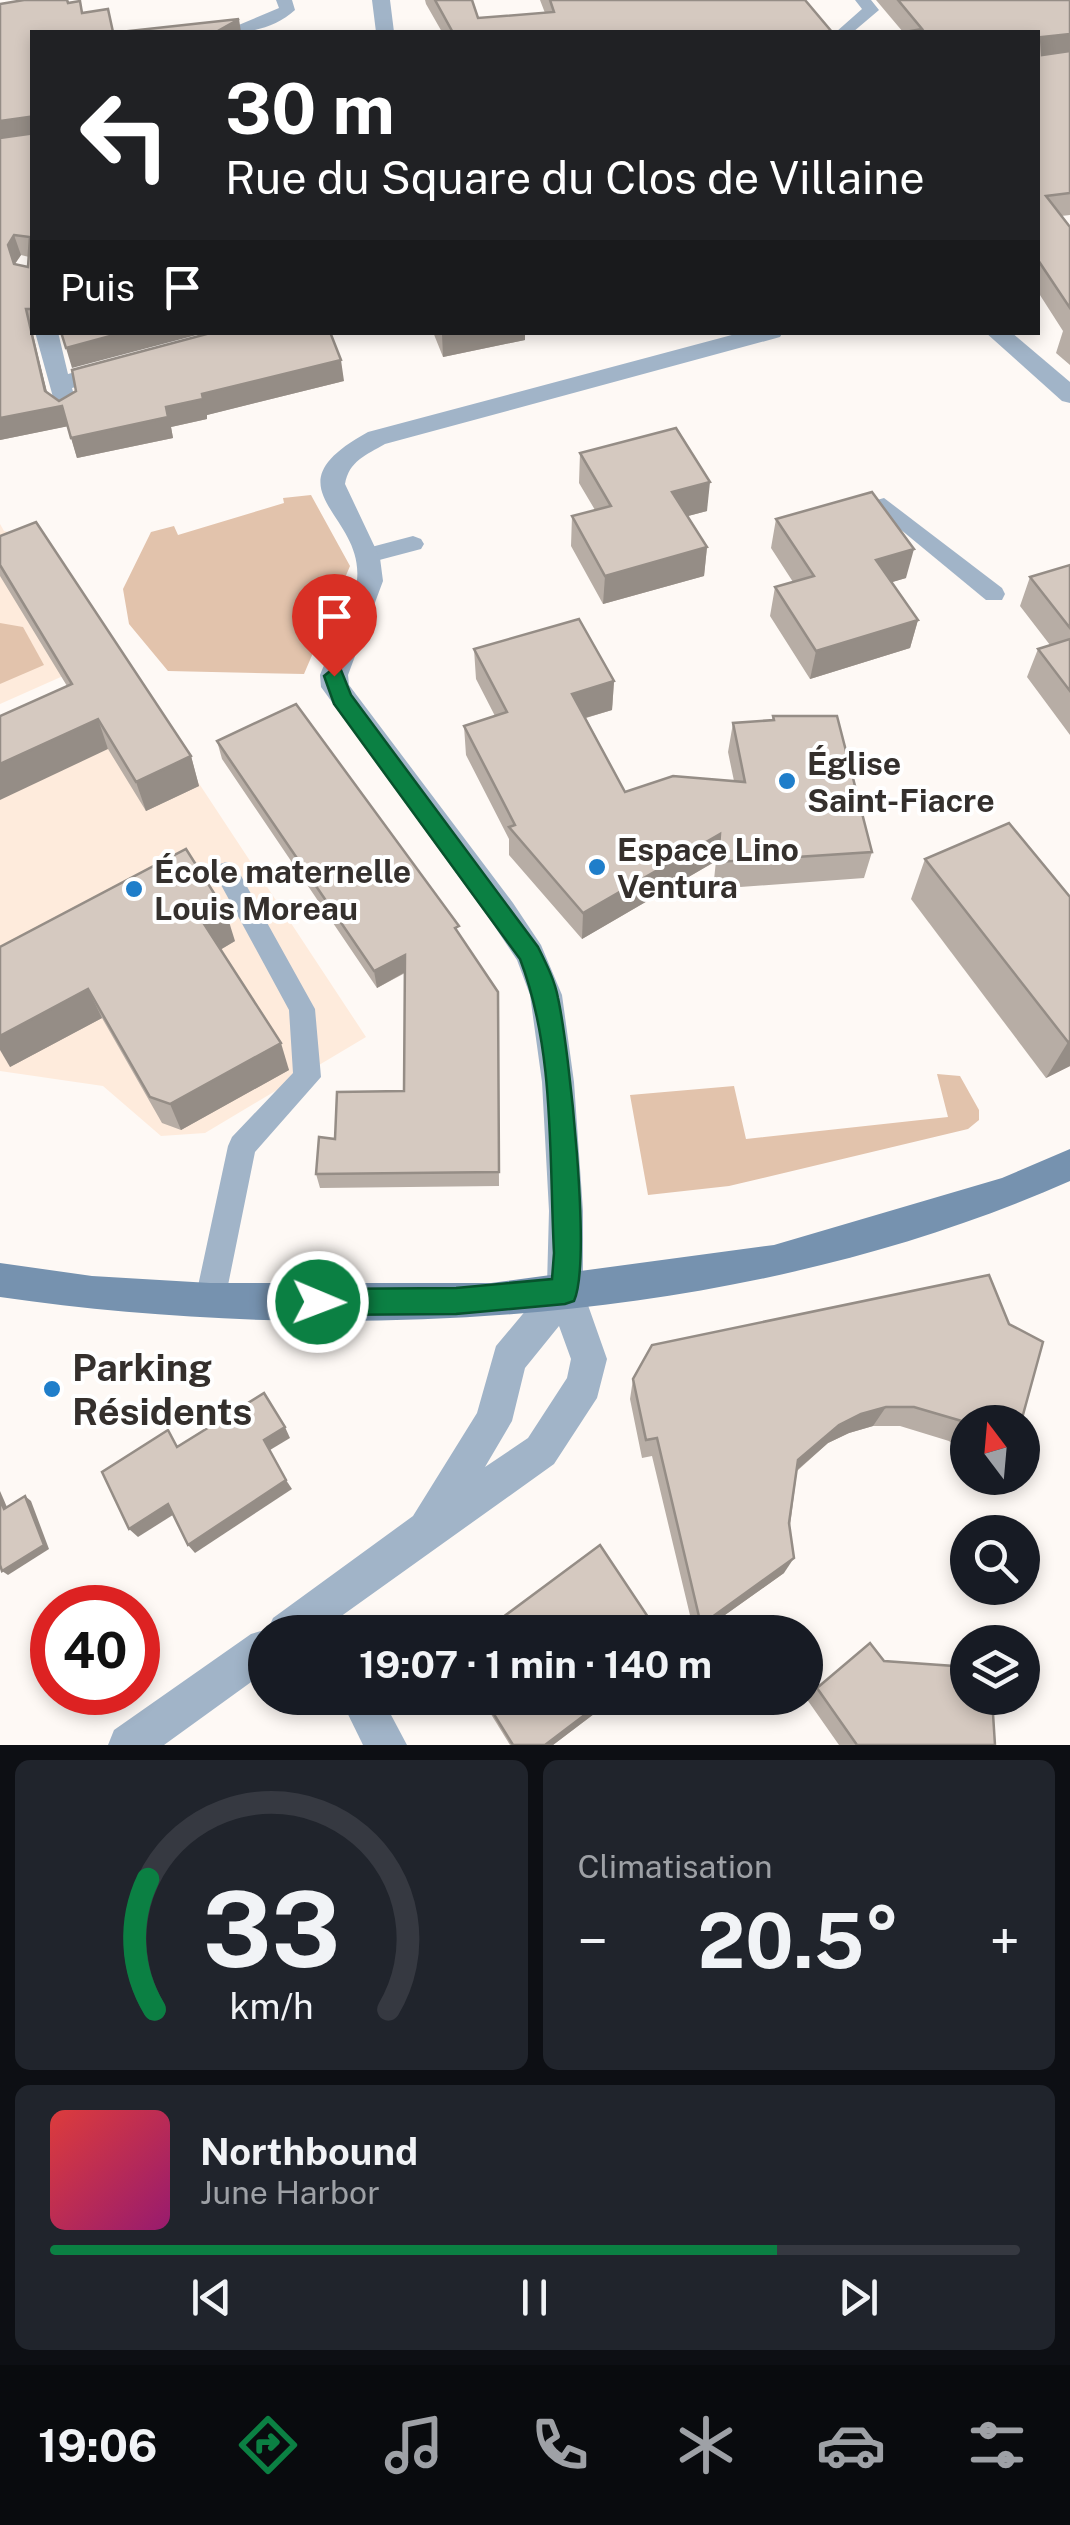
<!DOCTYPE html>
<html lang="fr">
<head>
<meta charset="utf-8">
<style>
  body { margin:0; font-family:"Public Sans",sans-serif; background:#20242c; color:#f1f3f6; height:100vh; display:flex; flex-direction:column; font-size:38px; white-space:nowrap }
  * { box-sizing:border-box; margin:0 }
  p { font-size:32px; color:#9ea1a6 }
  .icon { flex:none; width:55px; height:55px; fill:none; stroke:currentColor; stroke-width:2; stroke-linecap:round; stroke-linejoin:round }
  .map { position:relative; height:1745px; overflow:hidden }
  .side { display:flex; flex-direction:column; gap:15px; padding:15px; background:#0d0f14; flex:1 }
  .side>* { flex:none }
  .hud { position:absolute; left:30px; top:30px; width:1010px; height:305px; border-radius:0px; box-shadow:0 5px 15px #0003; background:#202124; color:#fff; overflow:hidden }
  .needle { width:65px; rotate:344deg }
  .controls { position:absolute; left:950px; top:1405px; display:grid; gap:20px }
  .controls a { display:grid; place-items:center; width:90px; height:90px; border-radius:50%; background:#171b24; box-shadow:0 5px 15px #0003; font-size:50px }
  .speed { position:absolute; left:30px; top:1585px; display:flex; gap:20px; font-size:50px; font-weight:700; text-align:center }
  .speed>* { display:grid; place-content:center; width:130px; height:130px; border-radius:50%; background:#171b24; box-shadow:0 5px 15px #0003; line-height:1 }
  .speed .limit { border:15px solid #d22; background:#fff; color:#111 }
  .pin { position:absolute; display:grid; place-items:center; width:85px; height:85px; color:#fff; margin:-102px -42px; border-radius:50% 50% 50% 0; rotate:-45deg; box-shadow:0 0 10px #0007 }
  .pin .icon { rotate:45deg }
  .me { position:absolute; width:110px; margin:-55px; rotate:91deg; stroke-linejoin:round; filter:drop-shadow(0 0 8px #0008) }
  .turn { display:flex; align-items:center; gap:35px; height:210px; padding:0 30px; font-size:45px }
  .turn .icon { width:130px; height:130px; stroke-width:2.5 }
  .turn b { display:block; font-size:70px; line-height:85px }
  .then { display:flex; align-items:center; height:95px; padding:0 30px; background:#0003; gap:20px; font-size:38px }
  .big { font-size:75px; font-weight:700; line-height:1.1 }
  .side .tile { flex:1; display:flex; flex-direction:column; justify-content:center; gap:15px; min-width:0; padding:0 35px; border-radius:15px; background:#20242c }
  .side .dial { align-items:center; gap:0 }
  .dial svg { height:260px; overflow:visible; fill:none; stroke:#363941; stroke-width:7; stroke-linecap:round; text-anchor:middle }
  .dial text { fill:#f1f3f6; stroke:none }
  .song { display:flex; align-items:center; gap:30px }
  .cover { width:120px; height:120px; border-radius:15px; background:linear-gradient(135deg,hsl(0 70% 55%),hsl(320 70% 35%)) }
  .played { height:10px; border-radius:5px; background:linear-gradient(90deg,#0b8043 75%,#363941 75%) }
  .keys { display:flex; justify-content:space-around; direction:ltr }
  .heat { display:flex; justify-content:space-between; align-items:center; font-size:55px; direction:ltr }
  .side .tiles { flex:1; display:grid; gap:15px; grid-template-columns:1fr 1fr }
  .tile:last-child { grid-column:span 2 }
  .trip { position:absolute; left:248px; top:1615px; width:575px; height:100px; border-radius:50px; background:#171b24; box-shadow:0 5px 15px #0003; font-weight:700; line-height:100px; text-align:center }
  .tabs { display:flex; height:160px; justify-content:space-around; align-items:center; background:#090b0e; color:#9ea1a6 }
  .tabs .icon { width:70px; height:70px }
  .tabs .selected { color:#0b8043 }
  .tabs b { font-size:45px; color:#f1f3f6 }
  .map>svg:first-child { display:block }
</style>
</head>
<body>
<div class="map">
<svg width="1070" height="1745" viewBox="0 0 1070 1745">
  <rect width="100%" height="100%" fill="#fef9f5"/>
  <g fill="#feebdc">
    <path d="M0 524 4 531 49 542 117 652 0 704Z"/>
    <path d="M0 736 171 741 366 1037 205 1133 161 1136 103 1086 0 1071Z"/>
  </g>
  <g fill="#e2c3ac">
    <path d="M311 495 350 566 304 674 168 671 129 624 123 589 151 532 174 526 178 535 284 503 283 498Z"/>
    <path d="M0 623 23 627 44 665 0 684Z"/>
    <path d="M937 1074 960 1076 979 1110V1120L968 1129 729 1186 648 1195 630 1095 734 1086 746 1139 948 1117Z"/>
  </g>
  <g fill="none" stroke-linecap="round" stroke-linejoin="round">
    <g fill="#a1b4c8" fill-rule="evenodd">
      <path d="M276 0H292L295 10C275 28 248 34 222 32L279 8Z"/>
      <path d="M855 0H871L879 10 853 32H836L862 9Z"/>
      <path d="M884 498 1002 588 1005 594 1002 600H986L877 510 873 505 877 500Z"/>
      <path d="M413 536 421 539 424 544 421 549 368 563 357 555 360 550Z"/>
      <path d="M226 862 235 865 315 1009 321 1077 255 1152 225 1300 220 1310 210 1315 200 1310 195 1300 228 1146 232 1137 293 1073 289 1010 214 872 217 865Z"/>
    </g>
    <g fill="#a1b4c8" fill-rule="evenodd">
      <path d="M372 0H390L394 32H376Z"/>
      <path d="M35 332H58L68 374 112 362 124 370 120 375 72 388 76 402 72 408H56Z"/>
      <path d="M743 332H783L780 337 385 444C366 455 349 461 345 484L380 558 383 581 348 675 349 685 513 903 541 945 562 995 574 1082 583 1211V1291L607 1359 597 1398 554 1464 319 1632H265V1672L164 1745H108L114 1730 251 1634 268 1629 273 1618 413 1516 477 1413 496 1346 547 1285 549 1211 542 1082 530 995 517 960 491 921 321 687 320 675C330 651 354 603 357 580 364 512 264 489 368 432ZM559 1326 571 1359 567 1378 528 1438 485 1467 512 1421 525 1368Z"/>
      <path d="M985 332H1011L1070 382V403L1062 401Z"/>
      <path d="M340 1698H382L407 1745H363Z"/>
    </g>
    <path fill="#7692af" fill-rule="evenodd" d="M1070 1149V1181C748 1324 346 1347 0 1297V1263L92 1276 210 1283H491L774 1245 1002 1178Z"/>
  </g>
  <g fill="#b7ada5" fill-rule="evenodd">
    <path d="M24 0H68L69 2 80 1 83 13 32 32V330L47 392 59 401 344 381 207 415V419L171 427 173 438 77 458 68 426 0 440ZM21 255 29 257 28 267 15 264Z"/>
    <path d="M425 0H472L478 18 545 13 540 0H805L442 32 426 4Z"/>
    <path d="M876 0H1070V215L1061 216 1070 227V365L1056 353 1063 331 1038 292V32H903Z"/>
    <path d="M433 332H539L525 335V340L443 357Z"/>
    <path d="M580 453 707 511 688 516 707 547 704 576 603 604 571 546 572 516 595 510 579 483Z"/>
    <path d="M776 519 906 578 892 582 918 620 910 648 810 679 770 616 775 587 793 582 771 548Z"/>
    <path d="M0 536 191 756 199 786 146 811 108 749 67 686 0 576Z"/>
    <path d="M1070 565V735L1027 677 1038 649 1050 645 1020 606 1030 577Z"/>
    <path d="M474 649 614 681 612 710 586 718 625 792 734 781 728 752 733 723 772 720 773 716 872 852 864 878 713 889 716 861 582 939 509 855V839L466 755 464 726 495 716 476 679Z"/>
    <path d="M217 741 460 936 498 992 499 1186 320 1188 316 1174 335 1139 404 1091 405 973 377 988 222 759Z"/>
    <path d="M925 859 1070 897V1066L1046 1078 911 899Z"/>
    <path d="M235 941 220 950 289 1070 181 1130 162 1123 102 1018 10 1067 0 947Z"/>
    <path d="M989 1275 968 1422V1457L949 1441 900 1426H873L849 1433 828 1443 797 1471 784 1573 701 1632H694L652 1456 642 1458 630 1399 633 1379Z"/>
    <path d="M870 1643 884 1661 995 1745H839L806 1698Z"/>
    <path d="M481 1698H615L553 1745H510Z"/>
  </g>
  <g fill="#958d86">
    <path d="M239 19 241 32H216Z"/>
    <path d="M1070 34V55L1038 59 1041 37Z"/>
    <path d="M29 117 32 137 0 142V121Z"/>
    <path d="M14 235 21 255 14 265 8 245Z"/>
    <path d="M26 309 51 408 62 406 69 426 0 440V418L45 391Z"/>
    <path d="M125 332H208L72 368 66 348Z"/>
    <path d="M452 332H539L525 335V340L443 357 442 334Z"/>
    <path d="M341 360 344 381 207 415V419L171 427 173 438 77 458 71 438 202 394Z"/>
    <path d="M710 482 707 511 669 521 672 492Z"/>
    <path d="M707 547 704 576 603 604 605 576Z"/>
    <path d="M914 549 906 578 869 589 876 560Z"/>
    <path d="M918 620 910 648 810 679 816 651Z"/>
    <path d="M614 681 612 710 571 722 572 694Z"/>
    <path d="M98 719 108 749 0 800V764Z"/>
    <path d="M191 756 199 786 146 811 136 782Z"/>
    <path d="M720 834 716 861 582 939 583 913Z"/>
    <path d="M226 912 235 941 213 954 204 924Z"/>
    <path d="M405 955 407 971 377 988 374 971Z"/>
    <path d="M88 989 102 1018 10 1067 0 1050V1036Z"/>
    <path d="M1070 1041V1066L1046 1078 1068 1042Z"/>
    <path d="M281 1043 289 1070 181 1130 170 1104Z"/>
    <path d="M886 1407 873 1426 849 1433 828 1443 788 1478 798 1460 839 1425 861 1414Z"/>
    <path d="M285 1427 290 1438 270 1450 264 1440Z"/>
    <path d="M286 1480 292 1489 195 1553 188 1545Z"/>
    <path d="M0 1491 10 1514 4 1509 0 1500Z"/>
    <path d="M25 1496 31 1501 49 1549 8 1575 2 1571Z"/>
    <path d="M168 1504 176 1513 138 1537 129 1529Z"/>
    <path d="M794 1558 784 1573 701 1632H697L701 1625Z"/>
    <path d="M607 1698H615L553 1745H545Z"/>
  </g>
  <g fill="#d5c9c0" stroke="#958d86" stroke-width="2.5" fill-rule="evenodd">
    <path d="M24 0H67L68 3 80 1 82 13 108 9 113 32H32V309H26L45 391 59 401 76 391 72 370 214 332H330L341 360 202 394 203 399 166 407 168 417 71 438 62 406 0 418V138L29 134V117L0 121V4ZM14 235 30 237 28 267 14 264 8 245Z"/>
    <path d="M435 0H472L478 18 554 12 550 0H805L832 32H440L452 31Z"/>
    <path d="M898 0H1070V34L1041 37 1042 55 1070 51V193L1046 196 1070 227V308L1038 260V32H905L922 29Z"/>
    <path d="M239 19 216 32H120Z"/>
    <path d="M61 332H125L66 348Z"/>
    <path d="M676 428 710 482 672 492 707 547 605 576 572 516 611 506 580 453Z"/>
    <path d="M872 492 914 549 876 560 918 620 816 651 775 587 814 576 776 519Z"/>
    <path d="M36 522 191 756 136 782 98 719 0 764V716L72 684 0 565V536Z"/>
    <path d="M1070 565V628L1030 577Z"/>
    <path d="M579 619 614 681 572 694 625 792 673 776 745 782 733 723 774 720 773 716H837L872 852 718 862 720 834 583 913 509 827 515 825 464 726 507 712 474 649Z"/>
    <path d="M1070 639V691L1038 649Z"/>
    <path d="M296 704 459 926 455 928 498 992 499 1172 316 1174 319 1137 335 1139 337 1092 404 1091 405 955 374 971 217 741Z"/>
    <path d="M1009 823 1070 897V1041L1068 1042 925 859Z"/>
    <path d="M186 849 226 912 204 924 281 1043 170 1104 150 1097 88 989 0 1036V947Z"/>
    <path d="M989 1275 1009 1324 1043 1342 1021 1422H968V1424L965 1422 914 1407H886L861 1414 839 1425 798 1460 789 1523 794 1558 701 1625 657 1438 646 1440 633 1379 652 1345Z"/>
    <path d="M264 1393 285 1427 264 1440 286 1480 188 1545 168 1504 129 1529 102 1472 168 1430 177 1447Z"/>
    <path d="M25 1496 44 1545 2 1571 0 1565V1500L4 1509Z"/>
    <path d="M600 1545 658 1632H483Z"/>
    <path d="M870 1643 884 1661 968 1667V1698H992L995 1745H857L817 1688Z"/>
    <path d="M484 1698H607L545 1745H513Z"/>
  </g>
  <path fill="#0b8043" stroke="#07532c" stroke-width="2.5" d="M334 668 341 670 351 695 538 947C546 963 555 981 558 998 569 1048 592 1260 574 1301L565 1304 456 1314 318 1315 309 1311 305 1302 309 1292 318 1289 456 1288 552 1279 554 1253C549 1156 555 1050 520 959L334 704 324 676Z"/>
  <g fill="#1f7eca" stroke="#fff" stroke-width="4">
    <circle cx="787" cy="781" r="10"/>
    <circle cx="597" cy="867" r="10"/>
    <circle cx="134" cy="889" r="10"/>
    <circle cx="52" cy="1389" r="10"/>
  </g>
  <g text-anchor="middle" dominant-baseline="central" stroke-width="8" stroke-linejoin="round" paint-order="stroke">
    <g font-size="32" font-weight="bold" fill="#35302d" stroke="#fff" text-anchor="start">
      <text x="807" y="763">Église<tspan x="807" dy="37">Saint-Fiacre</tspan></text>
      <text x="617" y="849">Espace Lino<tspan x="617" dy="37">Ventura</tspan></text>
      <text x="154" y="871">École maternelle<tspan x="154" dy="37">Louis Moreau</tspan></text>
    </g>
    <g font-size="38" font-weight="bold" fill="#35302d" stroke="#fff" text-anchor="start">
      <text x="72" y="1367">Parking<tspan x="72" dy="44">Résidents</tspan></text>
    </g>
  </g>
</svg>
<div class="controls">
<a><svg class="needle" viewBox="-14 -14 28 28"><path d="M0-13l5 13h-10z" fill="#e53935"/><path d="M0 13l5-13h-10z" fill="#9ea1a6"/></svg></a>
<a><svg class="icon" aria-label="search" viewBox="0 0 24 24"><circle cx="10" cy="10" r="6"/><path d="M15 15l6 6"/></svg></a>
<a><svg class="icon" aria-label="layers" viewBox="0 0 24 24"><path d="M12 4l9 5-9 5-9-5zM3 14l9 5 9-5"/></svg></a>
</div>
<div class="speed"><div class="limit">40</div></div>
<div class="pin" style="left:334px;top:676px;background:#d93025"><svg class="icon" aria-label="arrive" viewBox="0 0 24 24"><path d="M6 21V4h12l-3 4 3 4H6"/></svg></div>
<svg class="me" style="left:318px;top:1302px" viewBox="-20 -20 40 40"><circle r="17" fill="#0b8043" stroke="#fff" stroke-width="3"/><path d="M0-11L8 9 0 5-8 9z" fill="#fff"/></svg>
<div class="trip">19:07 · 1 min · 140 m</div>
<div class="hud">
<div class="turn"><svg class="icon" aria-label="left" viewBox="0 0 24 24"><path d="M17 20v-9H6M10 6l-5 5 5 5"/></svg><div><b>30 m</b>Rue du Square du Clos de Villaine</div></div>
<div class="then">Puis<svg class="icon" aria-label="arrive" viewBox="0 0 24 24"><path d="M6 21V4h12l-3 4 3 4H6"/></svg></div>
</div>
</div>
<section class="side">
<div class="tiles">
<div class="tile dial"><svg viewBox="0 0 100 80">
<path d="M14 69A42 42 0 1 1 86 69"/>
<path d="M14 69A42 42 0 0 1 12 29" stroke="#0b8043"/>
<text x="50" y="56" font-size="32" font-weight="700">33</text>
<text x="50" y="72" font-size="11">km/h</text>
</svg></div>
<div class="tile"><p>Climatisation</p>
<div class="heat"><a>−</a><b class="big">20.5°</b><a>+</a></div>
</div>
<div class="tile">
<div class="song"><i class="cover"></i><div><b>Northbound</b><p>June Harbor</p></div></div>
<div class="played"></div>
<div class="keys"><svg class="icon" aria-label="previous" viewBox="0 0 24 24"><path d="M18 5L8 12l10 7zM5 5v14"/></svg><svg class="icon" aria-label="pause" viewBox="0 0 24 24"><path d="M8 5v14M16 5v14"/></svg><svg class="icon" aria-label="next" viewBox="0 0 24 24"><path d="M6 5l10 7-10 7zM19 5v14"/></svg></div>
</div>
</div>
</section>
<nav class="tabs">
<b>19:06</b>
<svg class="icon selected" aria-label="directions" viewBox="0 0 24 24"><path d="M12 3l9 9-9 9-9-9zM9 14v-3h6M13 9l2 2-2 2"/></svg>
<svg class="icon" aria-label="music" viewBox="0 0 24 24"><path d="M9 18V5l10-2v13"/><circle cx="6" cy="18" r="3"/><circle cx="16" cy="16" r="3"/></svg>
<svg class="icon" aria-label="phone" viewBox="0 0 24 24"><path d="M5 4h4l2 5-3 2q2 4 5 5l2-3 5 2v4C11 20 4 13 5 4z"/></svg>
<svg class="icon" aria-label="climate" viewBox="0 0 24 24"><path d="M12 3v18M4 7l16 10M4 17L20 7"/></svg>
<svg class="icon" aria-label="car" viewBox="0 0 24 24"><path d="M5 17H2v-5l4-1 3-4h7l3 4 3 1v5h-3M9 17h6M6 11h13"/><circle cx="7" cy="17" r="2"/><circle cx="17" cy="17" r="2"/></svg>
<svg class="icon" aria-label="filters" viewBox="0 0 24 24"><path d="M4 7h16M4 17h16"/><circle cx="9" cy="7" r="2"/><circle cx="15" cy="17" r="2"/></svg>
</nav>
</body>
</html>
